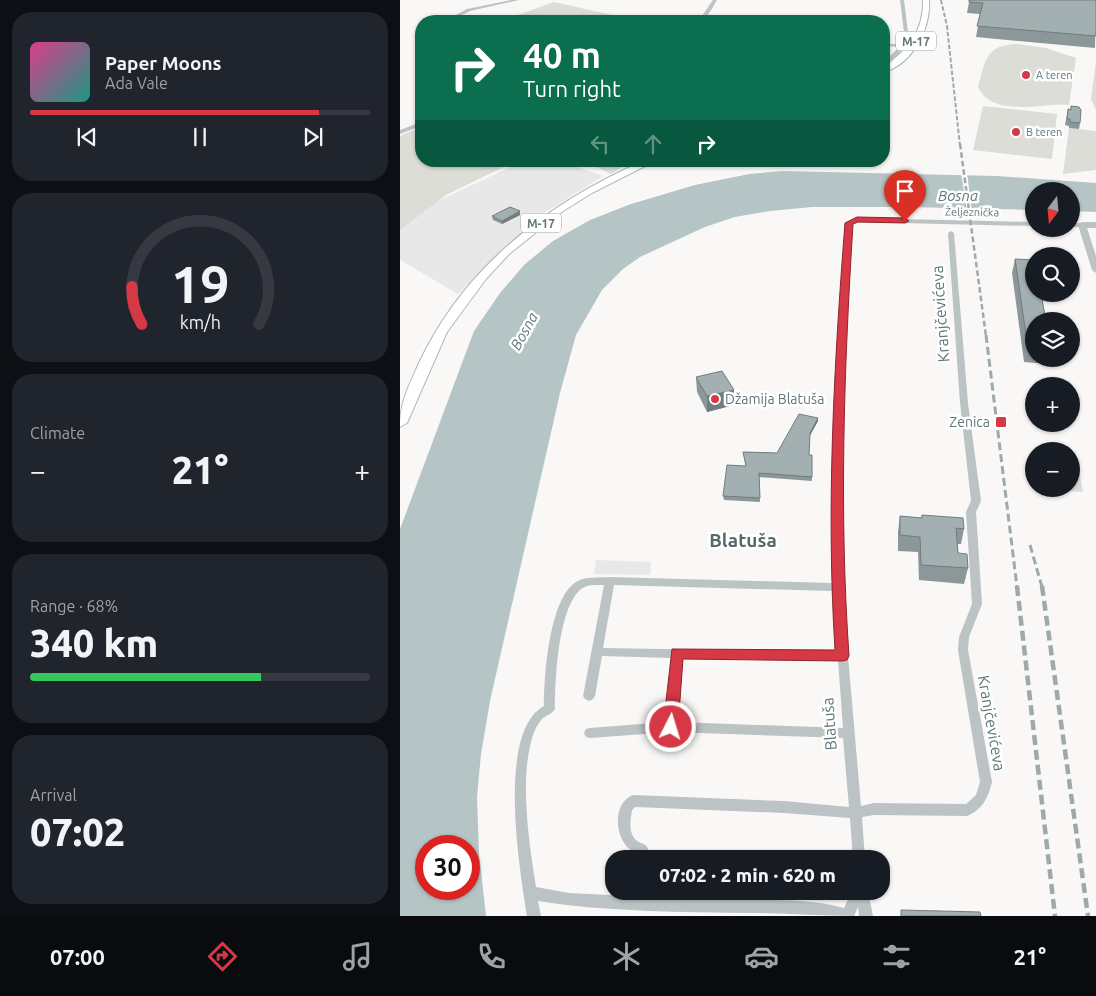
<!DOCTYPE html>
<html lang="en">
<head>
<meta charset="utf-8">
<style>
  body { margin:0; font-family:Ubuntu,sans-serif; background:#20242c; color:#f1f3f6; height:100vh; display:flex; flex-direction:column; font-size:19px; white-space:nowrap }
  * { box-sizing:border-box; margin:0 }
  p { font-size:16px; color:#9ea1a6 }
  .icon { flex:none; width:28px; height:28px; fill:none; stroke:currentColor; stroke-width:2; stroke-linecap:round; stroke-linejoin:round }
  .map { position:relative; flex:1; overflow:hidden }
  .drawer { display:flex; flex-direction:column; gap:12px; padding:12px; background:#0d0f14; width:400px }
  .drawer>* { flex:none }
  .hud { position:absolute; left:15px; top:15px; width:475px; height:152px; border-radius:20px; box-shadow:0 1px 4px #0004; background:#0b6e4f; color:#fff; overflow:hidden }
  .needle { width:32px; rotate:196deg }
  .buttons { position:absolute; left:625px; top:182px; display:grid; gap:10px }
  .buttons a { display:grid; place-items:center; width:55px; height:55px; border-radius:50%; background:#171b24; box-shadow:0 1px 4px #0004; font-size:25px }
  .speed { position:absolute; left:15px; top:835px; display:flex; gap:10px; font-size:25px; font-weight:700; text-align:center }
  .speed>* { display:grid; place-content:center; width:65px; height:65px; border-radius:50%; background:#171b24; box-shadow:0 1px 4px #0004; line-height:1 }
  .speed .limit { border:8px solid #d22; background:#fff; color:#111 }
  .pin { position:absolute; display:grid; place-items:center; width:42px; height:42px; color:#fff; margin:-51px -21px; border-radius:50% 50% 50% 0; rotate:-45deg; box-shadow:0 0 5px #0007 }
  .pin .icon { rotate:45deg }
  .me { position:absolute; width:55px; margin:-28px; rotate:5deg; stroke-linejoin:round; filter:drop-shadow(0 0 4px #0008) }
  .turn { display:flex; align-items:center; gap:18px; height:105px; padding:0 25px; font-size:22px }
  .turn .icon { width:65px; height:65px; stroke-width:2.5 }
  .turn b { display:block; font-size:35px; line-height:42px }
  .lanes { display:flex; align-items:center; height:48px; padding:0 25px; background:#0003; justify-content:center; gap:25px; direction:ltr }
  .lanes .off { opacity:.35 }
  .big { font-size:38px; font-weight:800; line-height:1.1 }
  .drawer .card { flex:1; display:flex; flex-direction:column; justify-content:center; gap:8px; min-width:0; padding:0 18px; border-radius:20px; background:#20242c }
  .drawer .dial { align-items:center; gap:0 }
  .dial svg { height:130px; overflow:visible; fill:none; stroke:#363941; stroke-width:7; stroke-linecap:round; text-anchor:middle }
  .dial text { fill:#f1f3f6; stroke:none }
  .song { display:flex; align-items:center; gap:15px }
  .cover { width:60px; height:60px; border-radius:8px; background:linear-gradient(135deg,hsl(330 70% 55%),hsl(170 70% 35%)) }
  .played { height:5px; border-radius:2px; background:linear-gradient(90deg,#d73845 85%,#363941 85%) }
  .keys { display:flex; justify-content:space-around; direction:ltr }
  .heat { display:flex; justify-content:space-between; align-items:center; font-size:28px; direction:ltr }
  .charge { height:8px; border-radius:4px; background:linear-gradient(90deg,#34c759 68%,#363941 0) }
  .trip { position:absolute; left:205px; top:850px; width:285px; height:50px; border-radius:20px; background:#171b24; box-shadow:0 1px 4px #0004; font-weight:800; line-height:50px; text-align:center }
  .tabs { display:flex; height:80px; justify-content:space-around; align-items:center; background:#090b0e; color:#9ea1a6 }
  .tabs .icon { width:35px; height:35px }
  .tabs .selected { color:#d73845 }
  .tabs b { font-size:22px; color:#f1f3f6 }
  main { display:flex; flex:1; min-height:0 }
  .map>svg:first-child { display:block }
</style>
</head>
<body>
<main>
<section class="drawer">
<div class="card">
<div class="song"><i class="cover"></i><div><b>Paper Moons</b><p>Ada Vale</p></div></div>
<div class="played"></div>
<div class="keys"><svg class="icon" aria-label="previous" viewBox="0 0 24 24"><path d="M18 5L8 12l10 7zM5 5v14"/></svg><svg class="icon" aria-label="pause" viewBox="0 0 24 24"><path d="M8 5v14M16 5v14"/></svg><svg class="icon" aria-label="next" viewBox="0 0 24 24"><path d="M6 5l10 7-10 7zM19 5v14"/></svg></div>
</div>
<div class="card dial"><svg viewBox="0 0 100 80">
<path d="M14 69A42 42 0 1 1 86 69"/>
<path d="M14 69A42 42 0 0 1 8 46" stroke="#d73845"/>
<text x="50" y="56" font-size="32" font-weight="700">19</text>
<text x="50" y="72" font-size="11">km/h</text>
</svg></div>
<div class="card"><p>Climate</p>
<div class="heat"><a>−</a><b class="big">21°</b><a>+</a></div>
</div>
<div class="card"><p>Range · 68%</p><b class="big">340 km</b><div class="charge"></div></div>
<div class="card"><p>Arrival</p><b class="big">07:02</b></div>
</section>
<div class="map">
<svg width="696" height="916" viewBox="0 0 696 916">
  <rect width="100%" height="100%" fill="#f9f8f7"/>
  <g fill="#e7e8e7">
    <path d="M160 161 203 176 144 213 58 294 0 260V230L27 206 121 162Z"/>
    <path d="M196 560 251 562 250 575 194 574Z"/>
  </g>
  <g fill="#dbddd6">
    <path d="M154 2 239 21H100Z"/>
    <path d="M618 44 646 48 676 58 669 105C644 102 593 119 578 87 586 60 585 45 618 44Z"/>
    <path d="M696 62V170L663 174 669 128 696 131V110L691 99Z"/>
    <path d="M583 106 657 114 652 159 573 150Z"/>
    <path d="M21 127V161H116L46 195 0 230V136Z"/>
    <path d="M184 161H232L211 174Z"/>
    <path d="M671 459H677L683 492 669 491V489H671Z"/>
  </g>
  <path fill="#b5c5c5" fill-rule="evenodd" d="M383 171 597 176 696 183V212L671 211V191H634V210L509 207H412L370 211 335 217 305 227 240 257 223 269 202 290 176 335 160 393 90 701 81 754 77 797 79 853 86 916H0V529L74 331 100 293 124 265 153 241 190 220 231 204 295 185 349 174ZM26 846H69V889H26Z"/>
  <path fill="#f9f8f7" d="M561 173H567L572 211H567Z"/>
  <g fill="none" stroke-linecap="round" stroke-linejoin="round">
    <g stroke="#b0b7b8" stroke-width="2">
      <g id="trunk">
        <path d="M523 0H529C531 28 513 64 484 72V67C508 50 524 30 523 0Z"/>
        <path d="M243 161H255L192 193 163 211 109 254 86 279 47 332 7 423 0 427C0 401 9 386 19 363 64 267 148 203 243 161Z"/>
      </g>
    </g>
    <g fill="#bcc3c4" fill-rule="evenodd">
      <path d="M111 0H119L70 11 50 21H45L67 9Z"/>
      <path d="M313 0H317C312 8 307 21 296 21L302 16Z"/>
      <path d="M500 0H504L509 40 498 55 484 66V62L499 47 484 46V44H501L505 40Z"/>
      <path d="M21 122V126L0 134V130Z"/>
      <path d="M457 218 634 222V226L458 222 452 224 445 344 442 428V587L461 806 474 803 566 804 576 795 580 782 558 650 559 637 572 604 566 512 571 501 560 403 548 233 551 231 554 233 568 403 581 501 576 512 582 604 569 637 568 650 592 782C588 798 583 809 567 816L474 815 462 817 465 859H453L450 818 384 813 235 807 232 810C231 817 229 827 232 834 238 849 251 837 248 859H236V853C215 845 210 804 233 795L384 801 449 807 443 738 271 732 190 738 186 737 184 733 186 729 190 728 266 722 271 658 202 656 195 696 193 699 189 701 185 699 183 696 204 585C197 585 187 584 181 589 158 608 155 680 155 709 152 714 147 715 143 718 139 722 135 729 133 735 119 778 129 843 136 887L169 893 229 896 230 891H242V897C280 899 318 899 357 900 386 900 416 900 444 908L452 891H468L473 916H459L458 907 454 916C419 916 385 913 351 913 280 912 208 912 138 901L141 916H127C120 871 96 732 144 706 144 677 149 599 176 582 185 576 199 578 210 577L432 583 434 428 437 344 446 223ZM214 585 432 591 437 652 203 648ZM282 658 438 660 443 728 277 722Z"/>
      <path d="M671 223H682L685 225 682 227H671Z"/>
    </g>
    <path fill="#bcc3c4" fill-rule="evenodd" d="M682 222H696V228H687L696 256V273L692 270 678 225Z"/>
    <use href="#trunk" fill="#fff" fill-rule="evenodd"/>
    <path stroke="#9ea9ab" stroke-width="2" stroke-dasharray="4.5 2" stroke-linecap="butt" d="M541 0 547 26 560 146"/>
    <path stroke="#9ea9ab" stroke-width="2.5" stroke-dasharray="5.5 3" stroke-linecap="butt" d="M560 144 586 336"/>
    <g stroke="#9ea9ab" stroke-width="3" stroke-dasharray="8 4" stroke-linecap="butt">
      <path d="M586 335 617 587"/>
      <path d="M630 545 642 587"/>
    </g>
    <g stroke="#9ea9ab" stroke-width="4.5" stroke-dasharray="10 5" stroke-linecap="butt">
      <path d="M617 586 655 916"/>
      <path d="M642 586 688 916"/>
    </g>
  </g>
  <g fill="#8c9799">
    <path d="M696 0 695 48 576 37 580 14 567 13 569 2Z"/>
    <path d="M671 106 680 123 679 129 669 128V126L665 125 668 109 670 110Z"/>
    <path d="M120 215 102 224 93 220 92 216Z"/>
    <path d="M615 259 634 321V359H649L648 364 624 362 612 273Z"/>
    <path d="M296 377 334 405 307 412 297 392Z"/>
    <path d="M418 418V421L409 437V455H412V481L359 477 360 502 324 500 323 496 346 466 343 452 377 453Z"/>
    <path d="M522 515 564 529 561 544H558V553L568 568 564 584 519 580 518 552 498 551V532L500 516 521 518Z"/>
  </g>
  <g fill="#727b7d">
    <path d="M120 211V215L102 224V221Z"/>
    <path d="M334 390V405L307 412V396Z"/>
    <path d="M418 418V421L409 437 410 433Z"/>
  </g>
  <g fill="#a3b0b2" stroke="#727b7d">
    <path d="M569 0H696V36L577 26 583 3 569 2Z"/>
    <path d="M671 106 679 107 681 110 680 123 670 122V119H667L668 109 671 110Z"/>
    <path d="M110 207 120 211 102 221 92 216Z"/>
    <path d="M615 259 634 260V294H641L646 321H634V348H628Z"/>
    <path d="M322 371 334 390 307 396 296 377Z"/>
    <path d="M399 414 418 418 410 433 409 455H412V477L359 473 360 498 323 496 327 465 346 466 343 452 377 453Z"/>
    <path d="M522 515 563 518 564 529 556 528 558 553 567 554 568 568 521 565 520 537 500 535V516L522 518Z"/>
    <path d="M501 910 580 912 581 916H501Z"/>
  </g>
  <path fill="#d73845" stroke="#8c242d" d="M457 217 505 218 509 221 505 223 458 222 453 224C444 368 439 512 449 656L447 660 442 661 283 659 278 727 276 732 271 734 265 732 263 727 272 649 435 650C426 507 434 365 445 223Z"/>
  <g fill="#d73845" stroke="#fff" stroke-width="2">
    <circle cx="626" cy="75" r="5"/>
    <circle cx="616" cy="132" r="5"/>
    <circle cx="315" cy="399" r="5"/>
    <rect x="595" y="416" width="12" height="12" rx="2.5"/>
  </g>
  <g text-anchor="middle" dominant-baseline="central" stroke-width="5" stroke-linejoin="round" paint-order="stroke">
    <g font-size="11" fill="#617779" stroke="#fff" text-anchor="start">
      <text x="636" y="75">A teren</text>
      <text x="626" y="132">B teren</text>
    </g>
    <g font-size="11" fill="#617779" stroke="#fff">
      <text transform="translate(572 212) rotate(1)">Željeznička</text>
    </g>
    <g fill="#fff" stroke="#90a0a1" stroke-width="1">
      <rect x="496" y="31.5" width="40" height="19" rx="4"/>
      <rect x="121" y="213.5" width="40" height="19" rx="4"/>
    </g>
    <g font-size="12" font-weight="bold" fill="#617779">
      <text x="516" y="41">M-17</text>
      <text x="141" y="223">M-17</text>
    </g>
    <g font-size="14" fill="#617779" stroke="#fff" text-anchor="start">
      <text x="325" y="399">Džamija Blatuša</text>
      <text x="590" y="422" text-anchor="end">Zenica</text>
    </g>
    <g font-size="15" font-style="italic" fill="#607978" stroke="#fff">
      <text x="558" y="195">Bosna</text>
      <text transform="translate(124 331) rotate(-61)">Bosna</text>
    </g>
    <g font-size="16" fill="#617779" stroke="#fff">
      <text transform="translate(540 314) rotate(-94)">Kranjčevićeva</text>
      <text transform="translate(592 723) rotate(80)">Kranjčevićeva</text>
      <text transform="translate(429 724) rotate(-94)">Blatuša</text>
    </g>
    <g font-size="19" font-weight="bold" fill="#57696b" stroke="#fff">
      <text x="343" y="540">Blatuša</text>
    </g>
  </g>
</svg>
<div class="buttons">
<a><svg class="needle" viewBox="-14 -14 28 28"><path d="M0-13l5 13h-10z" fill="#e53935"/><path d="M0 13l5-13h-10z" fill="#9ea1a6"/></svg></a>
<a><svg class="icon" aria-label="search" viewBox="0 0 24 24"><circle cx="10" cy="10" r="6"/><path d="M15 15l6 6"/></svg></a>
<a><svg class="icon" aria-label="layers" viewBox="0 0 24 24"><path d="M12 4l9 5-9 5-9-5zM3 14l9 5 9-5"/></svg></a>
<a>+</a>
<a>−</a>
</div>
<div class="speed"><div class="limit">30</div></div>
<div class="pin" style="left:505px;top:221px;background:#d93025"><svg class="icon" aria-label="arrive" viewBox="0 0 24 24"><path d="M6 21V4h12l-3 4 3 4H6"/></svg></div>
<svg class="me" style="left:271px;top:727px" viewBox="-20 -20 40 40"><circle r="17" fill="#d73845" stroke="#fff" stroke-width="3"/><path d="M0-11L8 9 0 5-8 9z" fill="#fff"/></svg>
<div class="trip">07:02 · 2 min · 620 m</div>
<div class="hud">
<div class="turn"><svg class="icon" aria-label="right" viewBox="0 0 24 24"><path d="M7 20v-9h11M14 6l5 5-5 5"/></svg><div><b>40 m</b>Turn right</div></div>
<div class="lanes"><svg class="icon off" aria-label="left" viewBox="0 0 24 24"><path d="M17 20v-9H6M10 6l-5 5 5 5"/></svg><svg class="icon off" aria-label="ahead" viewBox="0 0 24 24"><path d="M12 20V5M6 11l6-6 6 6"/></svg><svg class="icon" aria-label="right" viewBox="0 0 24 24"><path d="M7 20v-9h11M14 6l5 5-5 5"/></svg></div>
</div>
</div>
</main>
<nav class="tabs">
<b>07:00</b>
<svg class="icon selected" aria-label="directions" viewBox="0 0 24 24"><path d="M12 3l9 9-9 9-9-9zM9 14v-3h6M13 9l2 2-2 2"/></svg>
<svg class="icon" aria-label="music" viewBox="0 0 24 24"><path d="M9 18V5l10-2v13"/><circle cx="6" cy="18" r="3"/><circle cx="16" cy="16" r="3"/></svg>
<svg class="icon" aria-label="phone" viewBox="0 0 24 24"><path d="M5 4h4l2 5-3 2q2 4 5 5l2-3 5 2v4C11 20 4 13 5 4z"/></svg>
<svg class="icon" aria-label="climate" viewBox="0 0 24 24"><path d="M12 3v18M4 7l16 10M4 17L20 7"/></svg>
<svg class="icon" aria-label="car" viewBox="0 0 24 24"><path d="M5 17H2v-5l4-1 3-4h7l3 4 3 1v5h-3M9 17h6M6 11h13"/><circle cx="7" cy="17" r="2"/><circle cx="17" cy="17" r="2"/></svg>
<svg class="icon" aria-label="filters" viewBox="0 0 24 24"><path d="M4 7h16M4 17h16"/><circle cx="9" cy="7" r="2"/><circle cx="15" cy="17" r="2"/></svg>
<b>21°</b>
</nav>
</body>
</html>
